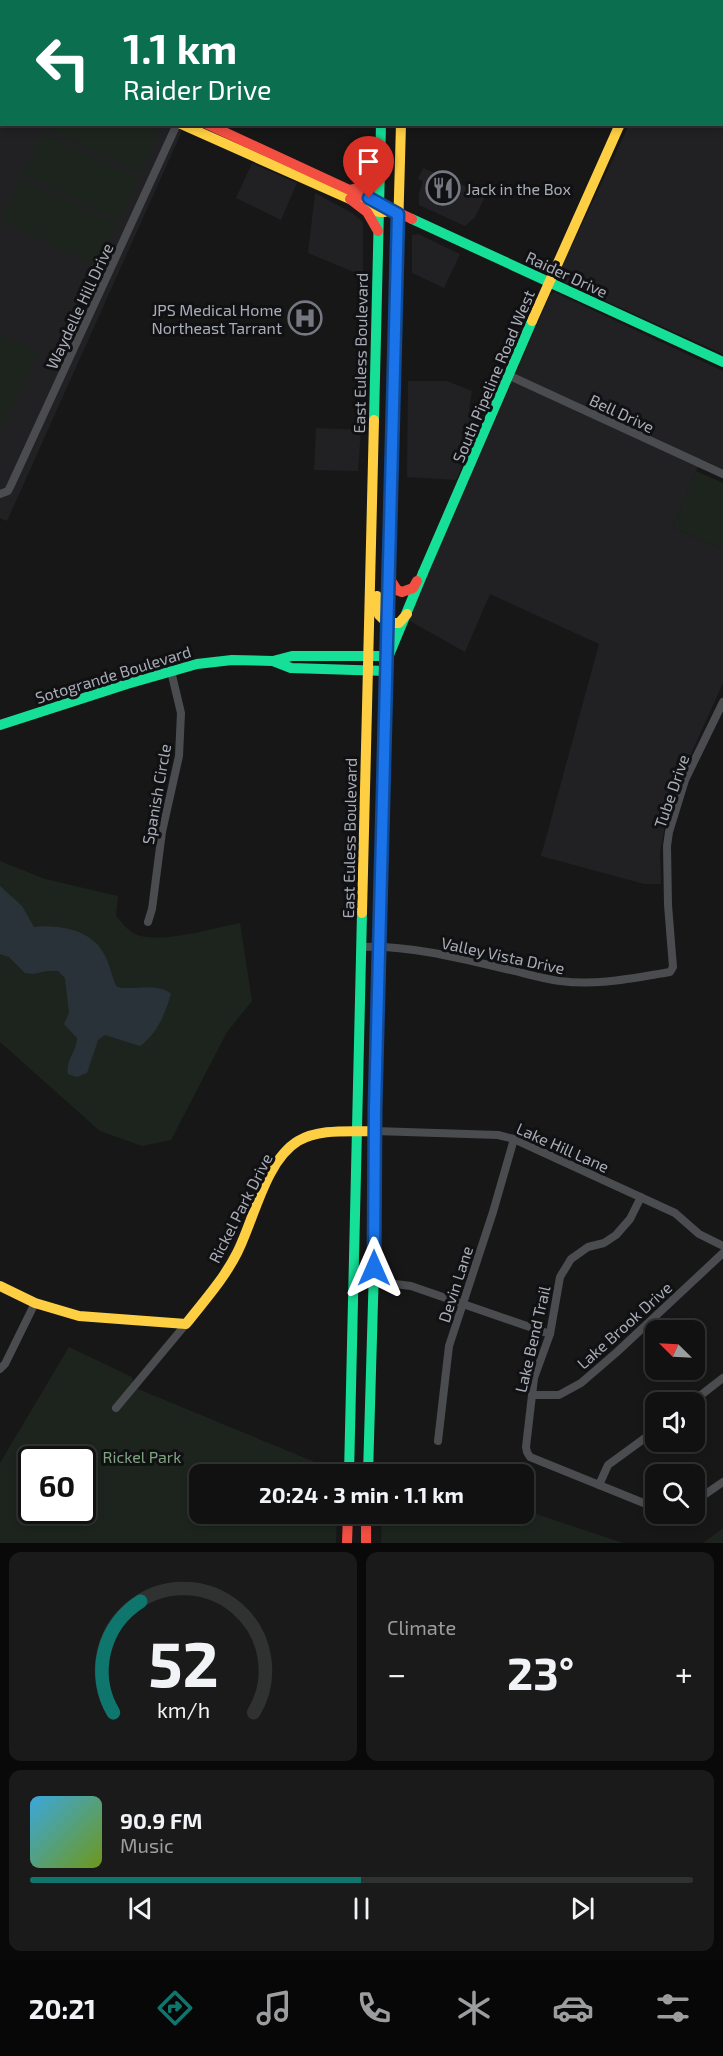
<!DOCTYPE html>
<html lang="en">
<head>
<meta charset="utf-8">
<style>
  body { margin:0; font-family:"Exo 2",sans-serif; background:#1a1a1a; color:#f1f3f6; height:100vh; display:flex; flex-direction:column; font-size:22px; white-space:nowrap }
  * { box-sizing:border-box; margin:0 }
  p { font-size:20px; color:#9c9d9f }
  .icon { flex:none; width:33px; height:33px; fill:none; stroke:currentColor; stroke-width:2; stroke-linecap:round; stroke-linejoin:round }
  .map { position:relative; height:1543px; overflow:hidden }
  .drawer { display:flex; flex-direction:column; gap:9px; padding:9px; background:#090909; flex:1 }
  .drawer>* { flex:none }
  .top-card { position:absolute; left:0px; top:0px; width:723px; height:126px; box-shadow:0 3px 9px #0003,0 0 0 2px #303131; background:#0b6e4f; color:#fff; overflow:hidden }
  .needle { width:39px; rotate:294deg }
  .controls { position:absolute; left:645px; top:1320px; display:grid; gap:12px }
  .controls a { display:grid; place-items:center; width:60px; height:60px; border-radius:12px; background:#111; box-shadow:0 3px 9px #0003,0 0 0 2px #303131; font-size:30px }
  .speed { position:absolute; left:18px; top:1446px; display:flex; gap:12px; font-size:30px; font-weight:700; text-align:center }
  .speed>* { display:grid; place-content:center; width:78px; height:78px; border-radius:50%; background:#111; box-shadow:0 3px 9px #0003,0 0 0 2px #303131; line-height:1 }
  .speed .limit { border:3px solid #111; border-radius:9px; background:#fff; color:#111 }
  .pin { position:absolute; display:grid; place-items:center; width:51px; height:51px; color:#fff; margin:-62px -26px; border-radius:50% 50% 50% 0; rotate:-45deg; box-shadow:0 0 6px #0007 }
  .pin .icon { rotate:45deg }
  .me { position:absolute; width:66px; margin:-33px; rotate:0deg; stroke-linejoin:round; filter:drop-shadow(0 0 4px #0008) }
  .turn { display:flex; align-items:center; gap:21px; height:126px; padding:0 24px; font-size:27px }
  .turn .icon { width:78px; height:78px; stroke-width:2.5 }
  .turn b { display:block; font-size:42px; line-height:51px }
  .big { font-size:45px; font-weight:700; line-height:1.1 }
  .drawer .tile { flex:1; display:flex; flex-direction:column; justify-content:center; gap:9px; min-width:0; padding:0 21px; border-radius:12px; background:#1a1a1a }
  .drawer .dial { align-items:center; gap:0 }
  .dial svg { height:156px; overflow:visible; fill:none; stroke:#303131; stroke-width:7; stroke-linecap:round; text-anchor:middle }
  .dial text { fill:#f1f3f6; stroke:none }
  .song { display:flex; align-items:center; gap:18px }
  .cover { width:72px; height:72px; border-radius:9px; background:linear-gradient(135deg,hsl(200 70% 55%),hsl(80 70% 35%)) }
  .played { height:6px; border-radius:3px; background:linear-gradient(90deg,#0f766e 50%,#303131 50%) }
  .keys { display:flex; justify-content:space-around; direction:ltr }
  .heat { display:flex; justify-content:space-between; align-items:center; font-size:33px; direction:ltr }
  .drawer .tiles { flex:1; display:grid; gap:9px; grid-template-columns:1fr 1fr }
  .tile:last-child { grid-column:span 2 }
  .trip { position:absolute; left:189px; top:1464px; width:345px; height:60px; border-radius:12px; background:#111; box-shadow:0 3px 9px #0003,0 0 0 2px #303131; font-weight:700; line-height:60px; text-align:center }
  .dock { display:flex; height:96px; justify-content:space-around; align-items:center; background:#070707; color:#9c9d9f }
  .dock .icon { width:42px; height:42px }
  .dock .current { color:#0f766e }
  .dock b { font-size:27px; color:#f1f3f6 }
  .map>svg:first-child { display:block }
</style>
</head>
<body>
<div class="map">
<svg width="723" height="1543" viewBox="0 0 723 1543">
  <rect width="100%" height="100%" fill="#171717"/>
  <g fill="#212123">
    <path d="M0 48 2 49V124H167L182 131 7 521 0 518Z"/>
    <path d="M722 87 723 88V354L561 281 558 275 629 125 722 124Z"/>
    <path d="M252 163 297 183 281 220 236 198Z"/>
    <path d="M423 168 486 195 475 217 465 226 419 205V193L423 181 418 179Z"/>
    <path d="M315 193 352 213 363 222V276L308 253Z"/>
    <path d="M418 234 460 254 444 288 412 273V235Z"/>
    <path d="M554 292 723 371V469L701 459 673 527 723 550V683L682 774 668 812 660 852 661 884H644L541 856 599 644 490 594 465 652 408 620 550 295Z"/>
    <path d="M408 381H447L472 391 469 409 483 418 456 480 407 477Z"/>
    <path d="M316 428 361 430 358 471 314 470Z"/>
  </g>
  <g fill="#1d241e" fill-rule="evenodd">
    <path d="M46 124H147L160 130 141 173 44 129Z"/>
    <path d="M42 133 139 177 119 220 22 175Z"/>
    <path d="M20 179 117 223 97 266 1 222Z"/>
    <path d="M0 335 38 352 0 434Z"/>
    <path d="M696 471 723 483V550L673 527Z"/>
    <path d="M0 861 45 879 118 896 116 916C121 921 126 929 133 933 156 946 213 928 240 923L252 1001 227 1032 171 1140 142 1146 100 1131 0 1042Z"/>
    <path d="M69 1347 132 1377 133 1387 339 1472 338 1474H200V1514H337L336 1543H0V1463ZM32 1460H82V1510H32Z"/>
    <path d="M524 1510 623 1543H381L382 1514H524Z"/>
    <path d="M723 1528V1543H703Z"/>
  </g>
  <path fill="#2a3239" d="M0 886 22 906 34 927C63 925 95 930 107 960 111 969 112 978 117 987 133 991 159 982 171 994 165 1014 157 1034 140 1046L105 1035 98 1040 87 1073 77 1077 68 1074C65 1061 77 1051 77 1038L64 1024 69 1013 65 978 58 971H47L33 974 25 973 9 957 0 954Z"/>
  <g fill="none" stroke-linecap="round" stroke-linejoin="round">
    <g stroke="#4b4c50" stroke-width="8">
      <path d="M722 0H723"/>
      <path d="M158 2 159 0"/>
      <path d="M510 376 723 474"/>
      <path d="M0 494 8 491 11 485 177 124"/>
      <path d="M148 922 152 909 162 832 179 756 181 713 171 671"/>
      <path d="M361 947C409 945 460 958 506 969 524 973 542 979 560 981 598 986 633 978 670 972L673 967 668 905 667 846 669 832 685 780 723 702"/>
      <path d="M375 1131 498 1135 514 1139 675 1213 699 1234 723 1246"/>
      <path d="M641 1197 630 1219 616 1235 604 1243 588 1247 571 1259 560 1277 550 1334 534 1378 526 1447 527 1452 530 1457 656 1508"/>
      <path d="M353 1284H395L411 1286 550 1334"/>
      <path d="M0 1369 5 1364 35 1303"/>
      <path d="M533 1395H559L581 1383 617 1352 723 1253"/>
      <path d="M692 1402 723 1378"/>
      <path d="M116 1408 186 1324"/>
      <path d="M438 1441 449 1346 493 1212 514 1139"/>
      <path d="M599 1485 608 1465 656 1430"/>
      <path d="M694 1502 723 1482"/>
      <path d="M668 1514 672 1515 678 1514"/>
    </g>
    <g stroke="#16e098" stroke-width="10">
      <path d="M384 0V2"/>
      <path d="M403 0V2"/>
      <path d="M676 2 677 0"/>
      <path d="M412 219 723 362"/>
      <path d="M374 420 381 124"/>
      <path d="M423 573 532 321"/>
      <path d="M389 655 423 573"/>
      <path d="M273 661 291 668 386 671"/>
      <path d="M0 725 127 684 197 664 232 660 273 661 292 656H386"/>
      <path d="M383 777 395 340"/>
      <path d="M349 1474 362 913"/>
      <path d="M368 1474 374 1268 375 1121"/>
    </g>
    <g stroke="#ffcf43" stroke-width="10">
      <path d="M181 124 379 212H385"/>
      <path d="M532 321 620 124"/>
      <path d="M395 340 401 124"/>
      <path d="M377 596 379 615 387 623H399L407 614"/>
      <path d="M362 913 374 420"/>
      <path d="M0 1286 35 1303 79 1316 186 1324C204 1301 224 1279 237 1253 254 1220 265 1161 298 1141 320 1128 351 1132 375 1131"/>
    </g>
    <g stroke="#f24e42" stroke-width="10">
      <path d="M0 32 2 33"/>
      <path d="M207 124 412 219"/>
      <path d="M350 190C364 187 372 180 376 166"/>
      <path d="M350 199 367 212 378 231"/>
      <path d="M388 576 397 590 402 592 413 588 417 581"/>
      <path d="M375 1121 383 777"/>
      <path d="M366 1514V1543"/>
      <path d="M347 1543 348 1514"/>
    </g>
  </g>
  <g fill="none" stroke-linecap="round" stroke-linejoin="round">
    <g stroke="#114b97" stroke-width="15">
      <path id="route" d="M369 198 398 214 375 1108 374 1268"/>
    </g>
    <use href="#route" stroke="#1a73e8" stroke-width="10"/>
  </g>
  <defs>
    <g id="restaurant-ring" transform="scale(1.725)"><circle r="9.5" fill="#111113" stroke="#757880" stroke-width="1.5"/><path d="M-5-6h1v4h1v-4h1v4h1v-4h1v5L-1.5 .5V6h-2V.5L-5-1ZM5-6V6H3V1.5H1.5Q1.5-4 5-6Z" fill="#757880"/></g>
    <g id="hospital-ring" transform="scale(1.725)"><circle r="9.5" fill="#111113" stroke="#757880" stroke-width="1.5"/><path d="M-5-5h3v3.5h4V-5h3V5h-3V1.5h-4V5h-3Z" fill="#757880"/></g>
  </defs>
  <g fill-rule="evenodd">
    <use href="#restaurant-ring" x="443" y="188"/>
    <use href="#hospital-ring" x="305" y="318"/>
  </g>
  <g text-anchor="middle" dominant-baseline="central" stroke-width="6" stroke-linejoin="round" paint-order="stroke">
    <g font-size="16" fill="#a8adb8" stroke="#111113" text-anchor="start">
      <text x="466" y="188">Jack in the Box</text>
      <text x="282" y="309" text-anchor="end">JPS Medical Home<tspan x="282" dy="18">Northeast Tarrant</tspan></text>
    </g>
    <g font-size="16" fill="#a8adb8" stroke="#111113">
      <text transform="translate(567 274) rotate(25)">Raider Drive</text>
      <text transform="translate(79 306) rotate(-65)">Waydelle Hill Drive</text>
      <text transform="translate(360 353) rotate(-89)">East Euless Boulevard</text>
      <text transform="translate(493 376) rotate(-67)">South Pipeline Road West</text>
      <text transform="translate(622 413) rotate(25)">Bell Drive</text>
      <text transform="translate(113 674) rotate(-17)">Sotogrande Boulevard</text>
      <text transform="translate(671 791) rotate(-71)">Tube Drive</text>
      <text transform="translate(156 794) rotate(-80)">Spanish Circle</text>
      <text transform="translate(349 838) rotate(-89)">East Euless Boulevard</text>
      <text transform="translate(503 955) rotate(12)">Valley Vista Drive</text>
      <text transform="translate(563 1147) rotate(24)">Lake Hill Lane</text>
      <text transform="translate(240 1208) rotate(-63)">Rickel Park Drive</text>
      <text transform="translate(455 1284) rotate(-72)">Devin Lane</text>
      <text transform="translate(624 1325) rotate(-42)">Lake Brook Drive</text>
      <text transform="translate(532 1339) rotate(-77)">Lake Bend Trail</text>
    </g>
    <g font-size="16" fill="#7fa381" stroke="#111113">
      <text x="142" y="1456">Rickel Park</text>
    </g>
  </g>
</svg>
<div class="controls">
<a><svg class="needle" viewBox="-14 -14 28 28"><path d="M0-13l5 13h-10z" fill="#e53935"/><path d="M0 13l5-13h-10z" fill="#9c9d9f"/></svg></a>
<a><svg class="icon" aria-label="sound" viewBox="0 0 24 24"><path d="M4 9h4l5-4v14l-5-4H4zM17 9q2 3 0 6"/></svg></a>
<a><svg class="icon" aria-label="search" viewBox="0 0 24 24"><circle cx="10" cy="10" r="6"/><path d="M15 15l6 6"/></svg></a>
</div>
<div class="speed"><div class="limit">60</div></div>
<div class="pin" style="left:369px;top:198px;background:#d93025"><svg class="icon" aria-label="arrive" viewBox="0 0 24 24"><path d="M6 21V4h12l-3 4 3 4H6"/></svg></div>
<svg class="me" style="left:374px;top:1268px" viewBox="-20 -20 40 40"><path d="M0-17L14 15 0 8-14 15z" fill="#1a73e8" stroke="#fff" stroke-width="4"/></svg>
<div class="trip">20:24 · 3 min · 1.1 km</div>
<div class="top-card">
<div class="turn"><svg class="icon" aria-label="left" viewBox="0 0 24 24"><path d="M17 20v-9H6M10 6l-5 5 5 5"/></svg><div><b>1.1 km</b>Raider Drive</div></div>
</div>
</div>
<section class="drawer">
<div class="tiles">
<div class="tile dial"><svg viewBox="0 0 100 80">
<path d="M14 69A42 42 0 1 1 86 69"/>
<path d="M14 69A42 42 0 0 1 28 12" stroke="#0f766e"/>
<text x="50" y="56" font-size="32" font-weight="700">52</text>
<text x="50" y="72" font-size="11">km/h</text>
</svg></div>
<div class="tile"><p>Climate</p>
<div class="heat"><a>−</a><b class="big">23°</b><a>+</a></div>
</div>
<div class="tile">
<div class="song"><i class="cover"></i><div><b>90.9 FM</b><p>Music</p></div></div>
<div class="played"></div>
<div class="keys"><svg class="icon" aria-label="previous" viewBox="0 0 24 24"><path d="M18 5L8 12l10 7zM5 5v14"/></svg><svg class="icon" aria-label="pause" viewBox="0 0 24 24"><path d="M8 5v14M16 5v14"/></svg><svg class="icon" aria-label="next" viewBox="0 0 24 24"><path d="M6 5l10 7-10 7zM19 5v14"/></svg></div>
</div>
</div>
</section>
<nav class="dock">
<b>20:21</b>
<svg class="icon current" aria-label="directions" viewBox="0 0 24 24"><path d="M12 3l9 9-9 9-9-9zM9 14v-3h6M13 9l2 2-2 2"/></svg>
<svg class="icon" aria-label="music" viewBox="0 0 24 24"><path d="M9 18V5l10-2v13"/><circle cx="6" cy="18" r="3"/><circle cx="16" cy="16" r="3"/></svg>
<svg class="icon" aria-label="phone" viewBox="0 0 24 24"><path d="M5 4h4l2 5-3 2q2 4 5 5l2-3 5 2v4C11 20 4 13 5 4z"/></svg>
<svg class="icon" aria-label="climate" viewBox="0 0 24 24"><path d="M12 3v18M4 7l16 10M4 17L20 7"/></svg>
<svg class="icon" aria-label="car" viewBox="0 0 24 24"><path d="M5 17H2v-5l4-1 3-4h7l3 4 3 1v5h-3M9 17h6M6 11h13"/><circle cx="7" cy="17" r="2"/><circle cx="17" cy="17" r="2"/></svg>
<svg class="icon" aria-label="filters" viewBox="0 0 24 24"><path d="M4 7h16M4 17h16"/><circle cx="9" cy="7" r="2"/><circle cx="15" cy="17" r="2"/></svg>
</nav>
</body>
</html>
